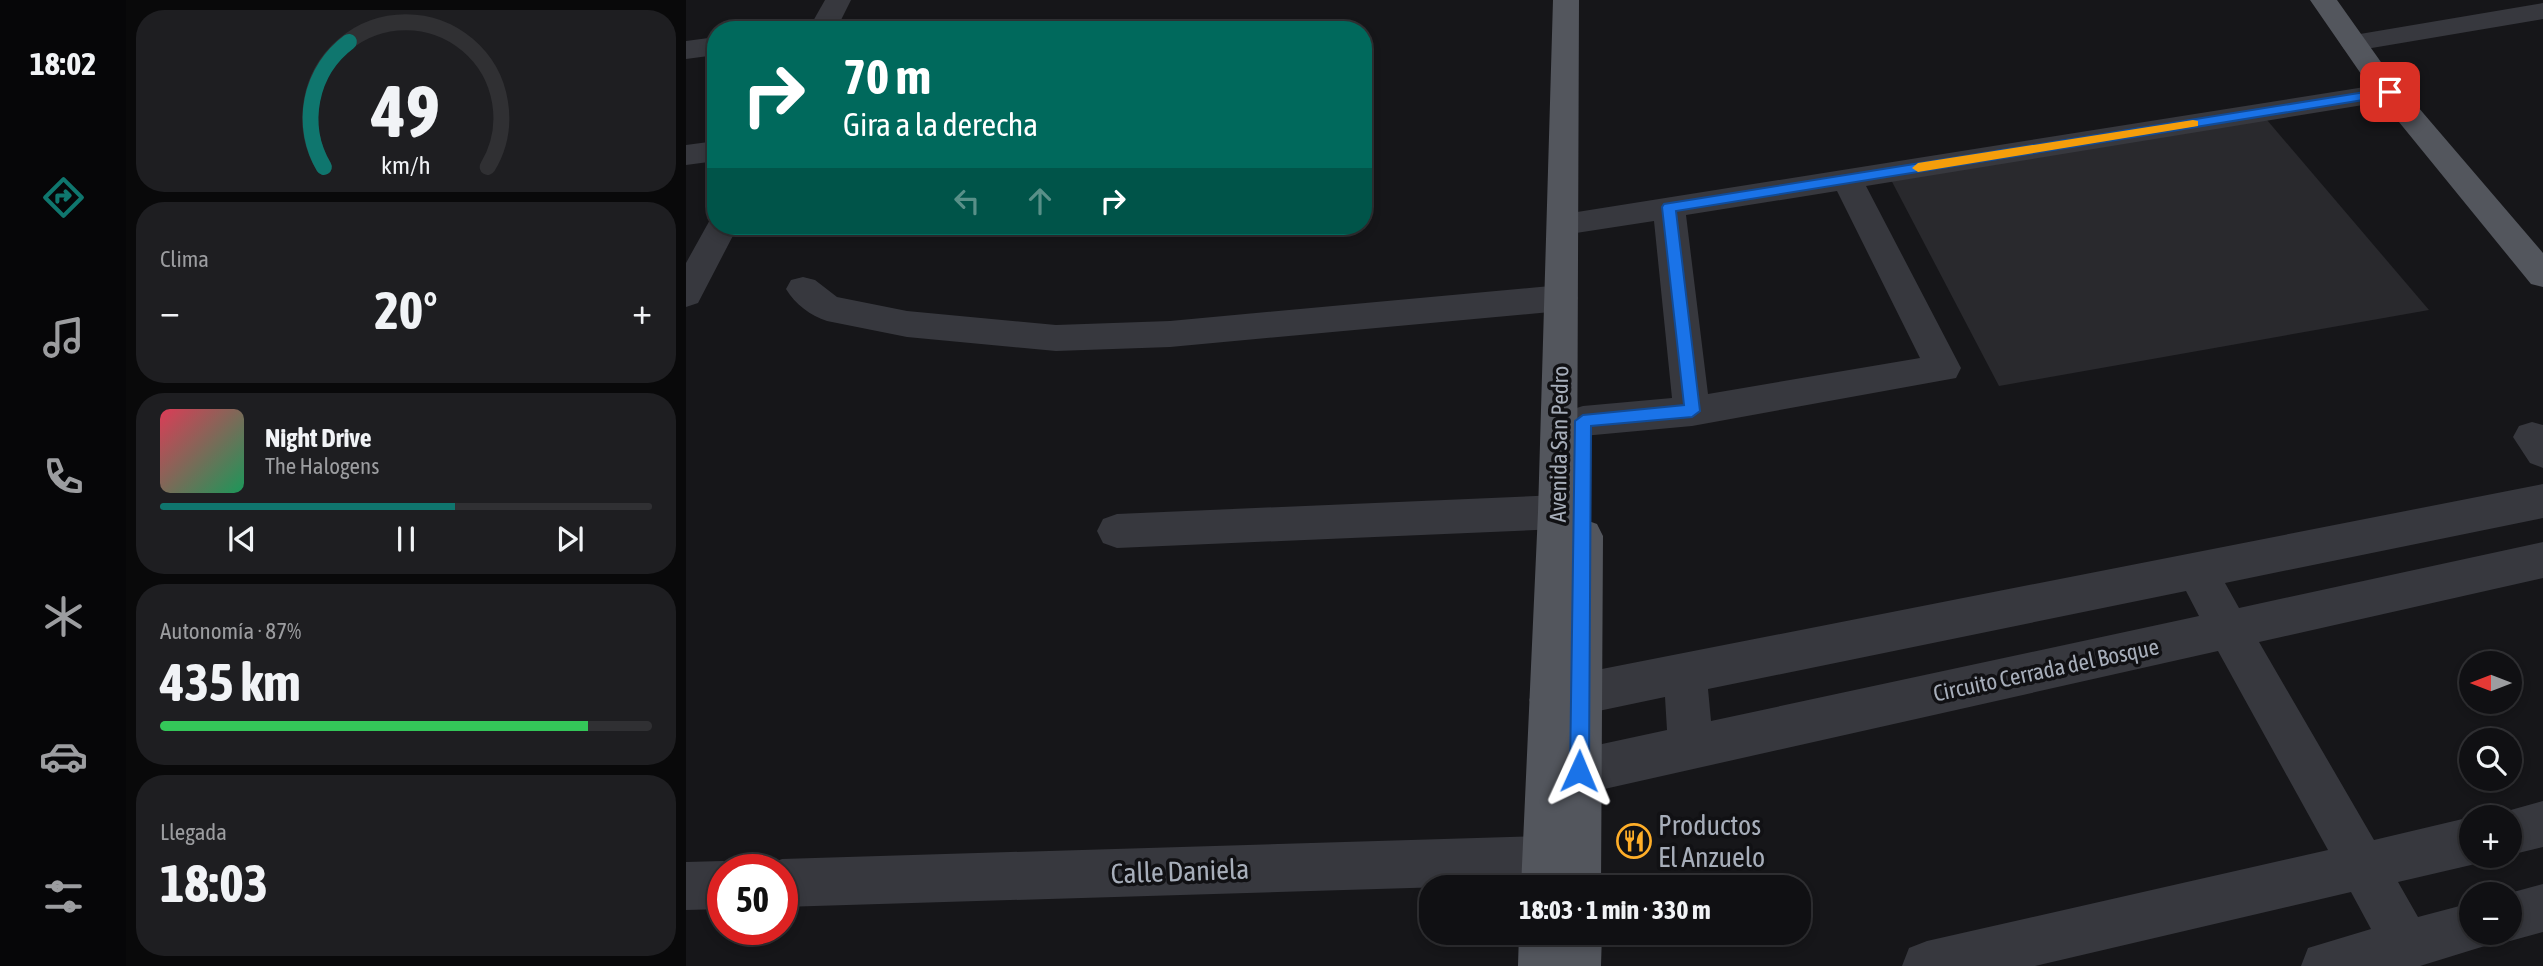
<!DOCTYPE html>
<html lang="es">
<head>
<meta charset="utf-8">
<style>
  body { margin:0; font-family:"Asap Condensed",sans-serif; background:#1e1e21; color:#f1f3f6; height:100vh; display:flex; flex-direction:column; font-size:26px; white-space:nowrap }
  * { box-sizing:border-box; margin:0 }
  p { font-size:23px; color:#9c9da0 }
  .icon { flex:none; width:38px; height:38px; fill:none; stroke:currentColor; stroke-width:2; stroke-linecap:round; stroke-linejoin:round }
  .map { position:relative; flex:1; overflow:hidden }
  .sheet { display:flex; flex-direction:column; gap:10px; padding:10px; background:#09090a; width:560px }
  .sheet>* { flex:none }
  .top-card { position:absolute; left:21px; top:21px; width:665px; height:214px; border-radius:28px; box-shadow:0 4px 10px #0003,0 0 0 2px #303033; background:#00695c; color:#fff; overflow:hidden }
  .needle { width:46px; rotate:270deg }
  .controls { position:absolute; left:1773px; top:651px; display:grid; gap:14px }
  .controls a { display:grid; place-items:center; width:63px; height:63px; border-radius:50%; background:#101013; box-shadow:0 4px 10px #0003,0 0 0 2px #303033; font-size:35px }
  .speed { position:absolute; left:21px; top:854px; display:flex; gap:14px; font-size:35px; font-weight:700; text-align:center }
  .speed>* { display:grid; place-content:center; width:91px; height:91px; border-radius:50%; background:#101013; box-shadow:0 4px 10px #0003,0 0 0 2px #303033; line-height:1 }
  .speed .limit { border:10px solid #d22; background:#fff; color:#111 }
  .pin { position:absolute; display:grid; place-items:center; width:60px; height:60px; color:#fff; margin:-30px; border-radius:14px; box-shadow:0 4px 10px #0006 }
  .me { position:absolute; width:77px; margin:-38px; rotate:1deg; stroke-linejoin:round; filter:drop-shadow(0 0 5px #0008) }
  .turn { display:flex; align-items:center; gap:24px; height:147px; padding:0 21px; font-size:32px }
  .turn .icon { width:91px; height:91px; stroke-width:2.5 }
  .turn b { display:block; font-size:49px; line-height:60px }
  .lanes { display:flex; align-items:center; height:66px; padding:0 21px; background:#0003; justify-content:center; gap:35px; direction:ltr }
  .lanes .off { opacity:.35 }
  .big { font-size:52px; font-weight:700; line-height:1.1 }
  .sheet .card { flex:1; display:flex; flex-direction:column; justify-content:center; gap:10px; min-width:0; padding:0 24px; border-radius:28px; background:#1e1e21 }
  .sheet .dial { align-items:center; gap:0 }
  .dial svg { height:182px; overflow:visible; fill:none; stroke:#303033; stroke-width:7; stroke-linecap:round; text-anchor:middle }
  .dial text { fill:#f1f3f6; stroke:none }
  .song { display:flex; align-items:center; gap:21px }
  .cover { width:84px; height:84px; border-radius:10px; background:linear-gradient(135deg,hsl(350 70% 55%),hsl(150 70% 35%)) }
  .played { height:7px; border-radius:4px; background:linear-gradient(90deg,#0f766e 60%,#303033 60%) }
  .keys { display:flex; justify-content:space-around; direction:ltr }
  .heat { display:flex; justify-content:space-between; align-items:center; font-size:38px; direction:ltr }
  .charge { height:10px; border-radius:5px; background:linear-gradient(90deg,#34c759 87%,#303033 0) }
  .trip { position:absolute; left:733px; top:875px; width:392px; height:70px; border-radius:28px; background:#101013; box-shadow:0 4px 10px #0003,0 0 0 2px #303033; font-weight:700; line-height:70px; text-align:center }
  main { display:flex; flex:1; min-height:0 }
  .menu { display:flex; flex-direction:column; width:126px; justify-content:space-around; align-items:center; background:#060608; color:#9c9da0 }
  .menu .icon { width:49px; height:49px }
  .menu .on { color:#0f766e }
  .menu b { font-size:32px; color:#f1f3f6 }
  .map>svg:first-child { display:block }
</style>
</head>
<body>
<main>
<nav class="menu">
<b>18:02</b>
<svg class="icon on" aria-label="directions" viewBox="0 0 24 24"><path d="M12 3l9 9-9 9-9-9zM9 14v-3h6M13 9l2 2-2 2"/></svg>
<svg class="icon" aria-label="music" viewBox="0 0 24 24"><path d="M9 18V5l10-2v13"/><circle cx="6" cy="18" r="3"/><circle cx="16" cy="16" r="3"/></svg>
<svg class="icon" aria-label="phone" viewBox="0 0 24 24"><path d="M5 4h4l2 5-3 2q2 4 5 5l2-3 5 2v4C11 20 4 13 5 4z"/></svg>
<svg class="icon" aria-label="climate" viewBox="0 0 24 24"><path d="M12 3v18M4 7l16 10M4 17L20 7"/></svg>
<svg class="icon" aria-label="car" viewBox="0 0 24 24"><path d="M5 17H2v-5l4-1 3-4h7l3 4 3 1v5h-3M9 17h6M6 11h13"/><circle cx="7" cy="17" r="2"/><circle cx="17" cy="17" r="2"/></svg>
<svg class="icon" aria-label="filters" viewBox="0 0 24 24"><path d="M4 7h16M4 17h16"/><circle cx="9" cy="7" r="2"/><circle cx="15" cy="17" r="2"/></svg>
</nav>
<section class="sheet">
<div class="card dial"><svg viewBox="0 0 100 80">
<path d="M14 69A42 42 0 1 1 86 69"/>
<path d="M14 69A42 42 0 0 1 25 14" stroke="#0f766e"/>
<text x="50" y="56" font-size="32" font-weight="700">49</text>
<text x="50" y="72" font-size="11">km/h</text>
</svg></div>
<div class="card"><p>Clima</p>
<div class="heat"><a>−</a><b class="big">20°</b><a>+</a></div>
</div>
<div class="card">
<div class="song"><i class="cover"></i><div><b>Night Drive</b><p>The Halogens</p></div></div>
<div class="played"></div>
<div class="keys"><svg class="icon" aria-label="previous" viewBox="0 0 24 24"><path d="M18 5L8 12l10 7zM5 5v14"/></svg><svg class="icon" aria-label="pause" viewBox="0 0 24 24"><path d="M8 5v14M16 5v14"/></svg><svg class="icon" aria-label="next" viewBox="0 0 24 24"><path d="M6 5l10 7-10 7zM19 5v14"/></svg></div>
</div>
<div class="card"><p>Autonomía · 87%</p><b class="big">435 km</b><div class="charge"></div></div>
<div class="card"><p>Llegada</p><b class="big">18:03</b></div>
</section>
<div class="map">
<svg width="1857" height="966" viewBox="0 0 1857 966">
  <rect width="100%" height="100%" fill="#161619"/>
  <path fill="#29292d" d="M1581 120 1743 310 1313 386 1203 176Z"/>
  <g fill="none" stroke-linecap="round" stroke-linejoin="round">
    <g fill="#37383e" fill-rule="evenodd">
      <path d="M139 0H165L150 30H122Z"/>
      <path d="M1857 3V19L1668 51 1658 49 1654 43 1658 37 1668 35Z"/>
      <path d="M30 37V55L0 59V41Z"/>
      <path d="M1704 83 1714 85 1719 92 1714 99 1180 186 1275 368 1270 378 1006 426 897 436 884 432 878 421 884 410 897 406 986 398 968 221 877 235 866 232 861 224 866 216ZM1151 191 1234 358 1022 394 1000 215Z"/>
      <path d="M30 141V161L0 165V145Z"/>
      <path d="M30 216V226H52L12 303 0 307V263L25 218Z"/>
      <path d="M117 277 129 280 151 297 221 311 370 325 484 321 875 285 887 289 892 298 887 307 875 311 484 347 370 351 221 337 141 321C125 316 109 304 100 289L105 280Z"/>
      <path d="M1846 422 1857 425V468L1844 463 1827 437 1833 426Z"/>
      <path d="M1857 484V518L1539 583 1553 608 1857 542V578L1573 642 1688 840 1785 817V856L1802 858 1785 865 1712 882 1732 917 1785 903V933H1824V894H1820L1857 884V932L1824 941 1807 934 1802 945 1734 966H1615L1622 948 1685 929 1665 892 1349 966H1216L1223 948 1241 941 1642 850 1532 651 865 801 849 794 842 778 849 762 865 755 981 730 979 697 865 721 850 715 843 700 850 685 865 679ZM1500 591 1513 616 1025 721 1022 689Z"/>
      <path d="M872 495 886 500 892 512 886 524 872 529 431 548 417 543 411 531 417 519 431 514Z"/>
      <path d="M1857 801V847L1824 855V817L1807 815Z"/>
      <path d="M888 835 905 842 912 859 905 876 888 883 96 907V870H77L79 866 96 859Z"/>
      <path d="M37 861 55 870H37V909L0 910V862Z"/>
    </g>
    <g fill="#53565d" fill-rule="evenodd">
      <path d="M867 0H893L891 521 897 519 911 524 917 536 915 887H835L852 512Z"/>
      <path d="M1624 0H1651L1702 72 1857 253V287L1845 284 1682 84Z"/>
      <path d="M833 933H916L915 966H832Z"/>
    </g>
  </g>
  <path fill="#1a73e8" stroke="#114b97" stroke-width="2" d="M1704 88 1710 92 1708 95 990 211 1014 411 1006 417 905 426 903 771 900 777 893 780 887 777 884 771 889 421 897 415 998 405 976 207 978 204Z"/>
  <path fill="#f59e0b" d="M1507 120 1512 121V126L1232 172 1226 168 1232 163Z"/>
  <defs>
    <g id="restaurant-ring" transform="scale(1.75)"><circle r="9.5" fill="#111114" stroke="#ffae28" stroke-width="1.5"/><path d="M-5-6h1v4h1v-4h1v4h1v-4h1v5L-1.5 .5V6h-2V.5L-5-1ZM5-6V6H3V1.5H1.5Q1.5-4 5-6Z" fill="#ffae28"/></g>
  </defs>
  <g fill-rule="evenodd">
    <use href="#restaurant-ring" x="948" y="841"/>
  </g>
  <g text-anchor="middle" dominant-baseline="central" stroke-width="7" stroke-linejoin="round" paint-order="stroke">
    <g font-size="23" fill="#a7aeba" stroke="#111114">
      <text transform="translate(873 444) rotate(-89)">Avenida San Pedro</text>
      <text transform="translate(1360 670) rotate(-12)">Circuito Cerrada del Bosque</text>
    </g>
    <g font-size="28" fill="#a7aeba" stroke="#111114" text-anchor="start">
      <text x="972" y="825">Productos<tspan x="972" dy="32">El Anzuelo</tspan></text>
    </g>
    <g font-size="28" fill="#a7aeba" stroke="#111114">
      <text transform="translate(494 871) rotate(-2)">Calle Daniela</text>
    </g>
  </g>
</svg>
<div class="controls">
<a><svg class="needle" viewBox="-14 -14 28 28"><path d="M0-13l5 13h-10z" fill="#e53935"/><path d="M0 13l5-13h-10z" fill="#9c9da0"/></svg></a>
<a><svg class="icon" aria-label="search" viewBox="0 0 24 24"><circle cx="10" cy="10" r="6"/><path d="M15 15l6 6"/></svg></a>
<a>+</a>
<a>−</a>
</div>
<div class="speed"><div class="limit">50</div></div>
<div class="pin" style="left:1704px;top:92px;background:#d93025"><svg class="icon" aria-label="arrive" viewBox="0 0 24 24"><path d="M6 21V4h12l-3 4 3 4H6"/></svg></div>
<svg class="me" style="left:893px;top:771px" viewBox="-20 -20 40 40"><path d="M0-17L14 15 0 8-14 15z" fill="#1a73e8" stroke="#fff" stroke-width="4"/></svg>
<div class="trip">18:03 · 1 min · 330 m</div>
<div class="top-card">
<div class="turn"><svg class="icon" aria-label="right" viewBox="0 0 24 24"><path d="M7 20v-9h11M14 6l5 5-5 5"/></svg><div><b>70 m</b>Gira a la derecha</div></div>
<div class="lanes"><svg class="icon off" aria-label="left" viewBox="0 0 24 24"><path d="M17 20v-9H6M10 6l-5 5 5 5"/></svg><svg class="icon off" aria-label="ahead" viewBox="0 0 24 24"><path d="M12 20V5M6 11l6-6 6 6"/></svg><svg class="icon" aria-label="right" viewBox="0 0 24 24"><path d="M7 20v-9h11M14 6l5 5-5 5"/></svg></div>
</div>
</div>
</main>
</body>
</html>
